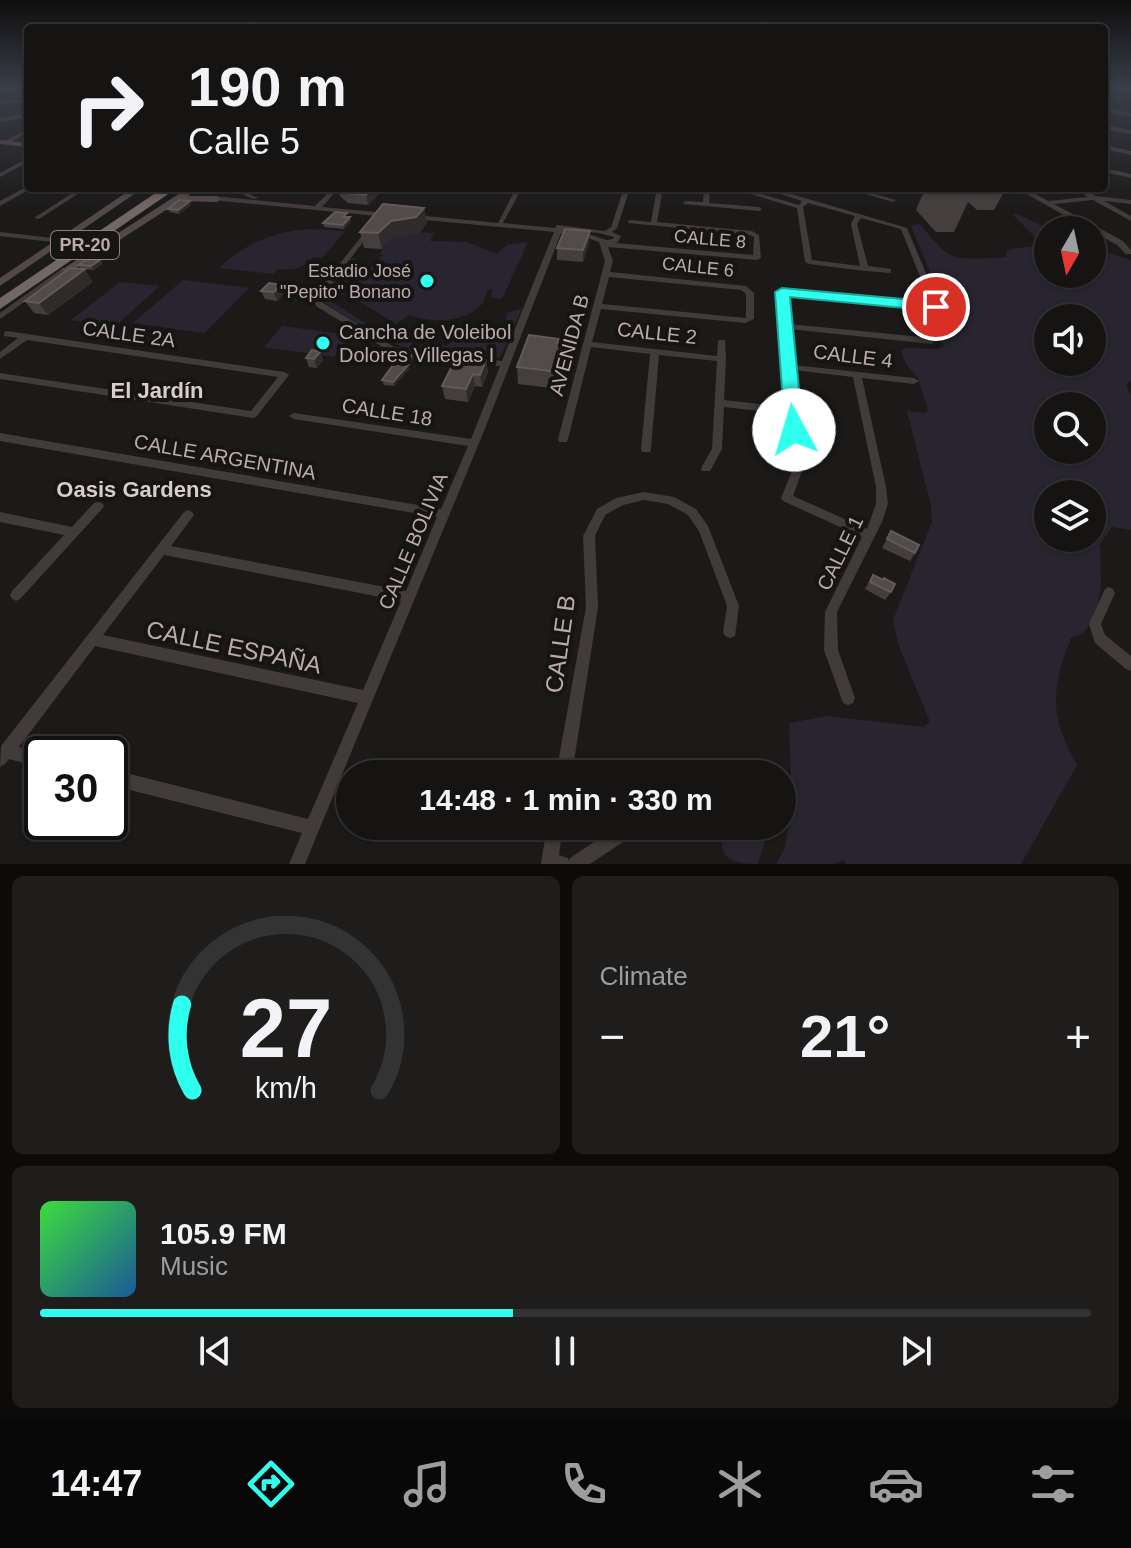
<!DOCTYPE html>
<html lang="en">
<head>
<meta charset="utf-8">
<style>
  body { margin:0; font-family:Arial,sans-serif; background:#1e1d1c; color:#f1f3f6; height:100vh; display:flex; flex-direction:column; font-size:30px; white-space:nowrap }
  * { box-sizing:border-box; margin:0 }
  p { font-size:26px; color:#9d9ea0 }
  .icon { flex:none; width:44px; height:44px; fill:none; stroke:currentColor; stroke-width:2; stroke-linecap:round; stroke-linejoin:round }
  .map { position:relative; height:864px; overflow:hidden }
  .side { display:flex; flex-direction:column; gap:12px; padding:12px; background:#0c0b0a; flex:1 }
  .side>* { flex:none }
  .hud { position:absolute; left:24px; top:24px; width:1084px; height:168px; border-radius:8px; box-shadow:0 2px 6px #0004,0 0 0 2px #343333; background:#151413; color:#f1f3f6; overflow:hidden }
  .needle { width:52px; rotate:189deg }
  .fabs { position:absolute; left:1034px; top:216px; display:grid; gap:16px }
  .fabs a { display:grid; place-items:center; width:72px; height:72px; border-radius:50%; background:#151413; box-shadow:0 2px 6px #0004,0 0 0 2px #343333; font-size:40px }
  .speed { position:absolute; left:24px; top:736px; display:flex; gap:16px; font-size:40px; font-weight:700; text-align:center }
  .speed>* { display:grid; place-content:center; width:104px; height:104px; border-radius:50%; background:#151413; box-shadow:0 2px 6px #0004,0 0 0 2px #343333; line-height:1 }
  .speed .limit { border:4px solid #111; border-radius:12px; background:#fff; color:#111 }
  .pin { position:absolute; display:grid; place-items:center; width:68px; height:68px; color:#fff; margin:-34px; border:4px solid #fff; border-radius:50%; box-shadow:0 2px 8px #0007 }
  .me { position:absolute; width:88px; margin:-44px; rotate:354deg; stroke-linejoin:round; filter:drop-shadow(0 0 6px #0008) }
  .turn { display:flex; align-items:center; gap:28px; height:168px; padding:0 32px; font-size:36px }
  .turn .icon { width:104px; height:104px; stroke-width:2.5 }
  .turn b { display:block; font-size:56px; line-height:68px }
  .big { font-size:60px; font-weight:600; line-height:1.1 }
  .side .card { flex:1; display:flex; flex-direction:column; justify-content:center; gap:12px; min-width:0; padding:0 28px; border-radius:12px; background:#1e1d1c }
  .side .dial { align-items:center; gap:0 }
  .dial svg { height:208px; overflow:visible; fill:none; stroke:#343333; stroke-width:7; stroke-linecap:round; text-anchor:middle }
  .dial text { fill:#f1f3f6; stroke:none }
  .song { display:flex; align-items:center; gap:24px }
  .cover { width:96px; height:96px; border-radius:12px; background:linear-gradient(135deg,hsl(120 70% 55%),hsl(210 70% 35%)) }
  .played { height:8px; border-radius:4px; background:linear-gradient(90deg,#2fffef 45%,#343333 45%) }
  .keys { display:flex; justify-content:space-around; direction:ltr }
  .heat { display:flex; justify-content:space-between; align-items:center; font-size:44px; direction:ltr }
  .side .tiles { flex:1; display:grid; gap:12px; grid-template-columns:1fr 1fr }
  .card:last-child { grid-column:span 2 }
  .trip { position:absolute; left:336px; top:760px; width:460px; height:80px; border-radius:40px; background:#151413; box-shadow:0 2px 6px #0004,0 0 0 2px #343333; font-weight:600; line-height:80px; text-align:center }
  .tabs { display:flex; height:128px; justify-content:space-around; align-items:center; background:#080808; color:#9d9ea0 }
  .tabs .icon { width:56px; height:56px }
  .tabs .current { color:#2fffef }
  .tabs b { font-size:36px; color:#f1f3f6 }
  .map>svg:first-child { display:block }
</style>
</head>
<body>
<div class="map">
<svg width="1131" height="864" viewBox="0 0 1131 864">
  <rect width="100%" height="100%" fill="#1c1a19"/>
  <g fill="#282530" fill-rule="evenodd">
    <path d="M1017 214 1052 230H1048V274H1092V248L1131 260V381L1126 384 1131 396V530L1112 527 1100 544 1101 586 1096 618 1083 633 1071 638C1051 690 1049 716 1077 765L1021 864H846L844 860 834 864H776L785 848 792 806 789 723 828 716 923 727 930 722 898 644 893 620 932 522 931 505 907 411 926 413 928 410 918 378 906 364 901 351 906 348 937 349 944 346 928 315 945 308 911 226 920 224C954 265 949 258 1000 258L1007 257 1006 252 1011 249 1043 245 1013 215ZM1048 318H1092V362H1048ZM1048 406H1092V450H1048ZM1048 494H1092V538H1048Z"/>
    <path d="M307 229 345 231 322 258 313 257C302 270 294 270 278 269L274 274 219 268C244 244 273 232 307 229Z"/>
    <path d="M420 232 434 233 430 241 467 242 497 254 507 245 528 242 502 299 490 297 493 290 488 289C484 297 486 300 480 306 462 323 430 323 409 315L396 324 346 293 330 301 378 331 373 335 323 302 326 290 350 259 357 258 341 279 357 281 383 255 379 254 393 236Z"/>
    <path d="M183 280 249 288 205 333 133 323Z"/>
    <path d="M120 282 160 286 114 327 71 320Z"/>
    <path d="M522 308 501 356 498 358 402 347 380 336 402 335 416 347 430 341 446 346 456 339 477 343 485 331H504L507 313Z"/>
    <path d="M282 326 350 335 334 357 264 347Z"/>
    <path d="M726 826H770L758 864C729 864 714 856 726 826Z"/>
  </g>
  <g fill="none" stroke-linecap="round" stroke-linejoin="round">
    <path fill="#443036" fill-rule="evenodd" d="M1104 107 1131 113V117L1104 111Z"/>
    <g fill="#413b3a" fill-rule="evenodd">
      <path d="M1126 88H1131V91Z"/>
      <path d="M28 100V102L0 104V102Z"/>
      <path d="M28 113V117L0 122V118Z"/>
      <path d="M1104 125 1131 130V134L1104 129Z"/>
      <path d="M28 129V133L6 144 1 143Z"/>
      <path d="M1104 145 1131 151V155L1104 149Z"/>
      <path d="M28 158V162L0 177V173Z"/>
      <path d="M1104 168 1131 174V178L1104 172Z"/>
      <path d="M28 186V188H31L30 189 0 206V201Z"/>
      <path d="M80 188H87L39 219 34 218Z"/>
      <path d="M229 188H237L258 198 253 199Z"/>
      <path d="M333 188H339L322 207 387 213 390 215 387 217 213 200 210 198 213 196 315 206Z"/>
      <path d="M516 188H522L503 223 555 228 556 226 558 225 605 231 611 227 624 188H630L617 228 612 232 621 236 618 242 615 243 753 255 754 237 750 235 628 223V221L630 220 651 222 657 188H663L657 222 752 231 759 235 761 258 757 260 608 247 613 261 610 272 746 286 754 293V319L745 323 601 309 592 342 717 356 718 342 719 340H725L726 359 724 400 787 407 780 326 779 290 931 304 901 229 861 218 857 224 868 266 891 269V273L865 271 809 264 805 262 797 208 731 188H741L799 205 802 201 761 188H771L907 228 940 307 939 309 786 295 789 324 932 338 936 341 932 344 789 329 793 365 914 378 919 381 914 384 862 378 886 487 888 504 882 522 837 612 838 650 855 698 853 703 848 705 843 703 824 650 825 612 862 537 783 501 781 498 792 471 787 414 724 407 722 449 710 471H702L701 468 712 449 717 361 659 355 651 449 650 452H642L641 449 650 354 591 347 568 439 567 442H559L558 439 605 261 599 242 576 234 575 233 578 231 565 230 564 232 561 233 484 431 305 864H289L302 833 110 785V769L308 819 358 703 95 646 19 747 46 754H42V768L9 759 5 764 0 767 1 746 184 512 188 510 192 512 194 515 171 546 406 591 437 517 0 441V433L441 509 468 446 294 419 289 416 294 413 471 439 500 366 389 351 316 306 315 304 317 292 369 227H373V229L325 292 323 303 394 347 502 361 554 232 415 219 412 217 415 215 498 223ZM808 203 855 216 851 224 860 266 812 260 803 207ZM579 231 598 233 614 237 613 239 607 240ZM609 277 741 290 746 294V318L602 304ZM793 370 853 377 876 487V504L867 529 793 496 802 471ZM164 555 401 601 363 690 103 635Z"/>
      <path d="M704 188H710L709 203 759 207 762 209 759 211 684 204 683 203 686 201 703 202Z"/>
      <path d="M844 188H854L896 200 893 202Z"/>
      <path d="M1016 188H1024L1048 201 1088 197 1074 188H1082L1096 196 1131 200V204L1104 201 1131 216V221L1093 200 1054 204 1123 241 1131 250V254H1126L1117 245Z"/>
      <path d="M0 232 61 239 65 241 61 243 0 236Z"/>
      <path d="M63 268H66L70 270 0 319V313Z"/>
      <path d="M7 331 284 372 289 375 256 417 253 418 0 379V373L251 411 278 377 27 340 0 359V352L18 338 4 336V332Z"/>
      <path d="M644 492 674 497 696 509 708 526 739 606 735 636 730 638 725 636 723 632 727 606 699 531 688 515 668 504 644 500 623 505 605 515 595 536 598 607 572 774H556L586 607 583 536 597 509 616 498Z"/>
      <path d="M98 502 102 503 104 506 102 509 20 599 16 601 12 599 10 595 12 591 64 535 0 522V512L72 527 94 503Z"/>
      <path d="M1109 587 1113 589 1115 593 1101 624 1105 635 1131 656V671L1126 669 1095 643 1089 624 1105 589Z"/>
      <path d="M547 826H563L559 855 568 858 569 861 570 858 618 826H640L638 832 590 864H541Z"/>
    </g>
    <g fill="#524848" fill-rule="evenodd">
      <path d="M0 140 28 143V147L0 144Z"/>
      <path d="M133 188H143L0 286V278Z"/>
      <path d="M188 188H198L188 196H217L221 199 217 202 180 201 70 272 66 273 61 270Z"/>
    </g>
    <path fill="#736666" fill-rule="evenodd" d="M163 188H177L0 309V298Z"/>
  </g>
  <g fill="#443f3e">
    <path d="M338 188H377L379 194 368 205 348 203 340 196Z"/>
    <path d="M925 188H1006L994 210H977L968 202 954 232H936L916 210Z"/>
    <path d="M190 201 191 205 179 214 170 212 168 209Z"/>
    <path d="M424 208 427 223 419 233 394 236 382 249 364 248 360 232Z"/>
    <path d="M348 217H350L351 221 344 229 324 227 323 223Z"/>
    <path d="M590 231 589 243 583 262 557 260V248Z"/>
    <path d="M100 260 102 264 94 270 81 269 78 265Z"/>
    <path d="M93 282 48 315 34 313 25 301Z"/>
    <path d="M261 291 284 293 277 301 265 299Z"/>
    <path d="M559 343 568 344V361L559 389 518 384 517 367Z"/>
    <path d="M320 352 323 360 317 368 309 367 306 358Z"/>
    <path d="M412 355 413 359 408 365 409 369 394 386 384 385 382 380Z"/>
    <path d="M486 360 488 373 482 387 475 386 468 402 445 399 442 386Z"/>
    <path d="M891 531 915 553 910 561 882 548Z"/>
    <path d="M873 575 883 580 891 592 885 600 865 589Z"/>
  </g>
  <g fill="#2f2b2a">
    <path d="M373 188H377L379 194 368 205 366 195Z"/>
    <path d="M190 201 191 205 179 214 178 210Z"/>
    <path d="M424 208 427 223 419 233 394 236 382 249 378 233 391 221Z"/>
    <path d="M350 217 351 221 344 229 343 225Z"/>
    <path d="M590 231 589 243 583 262V250Z"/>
    <path d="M100 260 102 264 94 270 91 266Z"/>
    <path d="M85 269 93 282 48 315 39 303Z"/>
    <path d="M281 285 284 293 277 301 274 292Z"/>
    <path d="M568 344V361L559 389V372Z"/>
    <path d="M320 352 323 360 317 368 314 359Z"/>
    <path d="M412 355 413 359 408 365 409 369 394 386 393 382Z"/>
    <path d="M486 360 488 373 482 387 480 375Z"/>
    <path d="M473 374 475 386 468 402 466 389Z"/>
  </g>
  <g fill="#514b4a" stroke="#625a59" stroke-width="2">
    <path d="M340 188H373L366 195 345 193Z"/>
    <path d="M179 200 190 201 178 210 168 209Z"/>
    <path d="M383 204 424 208 416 217 391 221 378 233 360 232Z"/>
    <path d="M335 212 347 213 343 217H350L343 225 323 223Z"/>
    <path d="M565 229 590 231 583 250 557 248Z"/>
    <path d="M88 259 100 260 91 266 78 265Z"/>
    <path d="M70 268 85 269 39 303 25 301Z"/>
    <path d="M269 283 281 285 274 292 261 291Z"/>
    <path d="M529 335 559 339 557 343 568 344 559 372 517 367Z"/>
    <path d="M312 350 320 352 314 359 306 358Z"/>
    <path d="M402 353 412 355 405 365H408L393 382 382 380Z"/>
    <path d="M457 356 486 360 480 375 473 374 466 389 442 386Z"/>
    <path d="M891 531 919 545 915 553 887 539Z"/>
    <path d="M873 575 883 580 884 578 895 584 891 592 870 582Z"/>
  </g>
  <linearGradient id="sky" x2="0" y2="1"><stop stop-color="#0f0e0e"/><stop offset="0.42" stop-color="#3a3e49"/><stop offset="1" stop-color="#3a3e49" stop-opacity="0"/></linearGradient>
  <rect width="1131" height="209" fill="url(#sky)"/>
  <path fill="#2fffef" stroke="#1fa69b" stroke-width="2" d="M782 288 936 302 943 307 936 311 790 297 803 430 794 437 785 430 775 292Z"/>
  <g fill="#2fffef" stroke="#171514" stroke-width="3">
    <circle cx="427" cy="281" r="8"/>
    <circle cx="323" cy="343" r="8"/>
  </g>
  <g text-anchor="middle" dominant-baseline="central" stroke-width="8" stroke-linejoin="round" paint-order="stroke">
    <g font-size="18" fill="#bcabac" stroke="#171514">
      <text transform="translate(710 239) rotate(5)">CALLE 8</text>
      <text transform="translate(698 267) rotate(6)">CALLE 6</text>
    </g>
    <rect fill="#171514" stroke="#8a7e7e" stroke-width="2" x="51" y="231" width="68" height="28" rx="6"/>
    <g font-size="18" font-weight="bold" fill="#bcabac">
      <text x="85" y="245">PR-20</text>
    </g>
    <g font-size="18" fill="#bcabac" stroke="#171514" text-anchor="end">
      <text x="411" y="271">Estadio José<tspan x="411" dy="21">"Pepito" Bonano</tspan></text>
    </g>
    <g font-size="20" fill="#bcabac" stroke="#171514" text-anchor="start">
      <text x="339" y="332">Cancha de Voleibol<tspan x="339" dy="23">Dolores Villegas I</tspan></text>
    </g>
    <g font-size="20" fill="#bcabac" stroke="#171514">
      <text transform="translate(657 333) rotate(6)">CALLE 2</text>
      <text transform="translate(129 334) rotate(8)">CALLE 2A</text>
      <text transform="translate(569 345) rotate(-75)">AVENIDA B</text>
      <text transform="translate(853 356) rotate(7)">CALLE 4</text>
      <text transform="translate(387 412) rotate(9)">CALLE 18</text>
      <text transform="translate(225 457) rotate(10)">CALLE ARGENTINA</text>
      <text transform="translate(413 541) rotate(-67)">CALLE BOLIVIA</text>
      <text transform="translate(840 553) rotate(-64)">CALLE 1</text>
    </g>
    <g font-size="22" font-weight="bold" fill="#d8cdcd" stroke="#171514">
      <text x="157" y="390">El Jardín</text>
      <text x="134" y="489">Oasis Gardens</text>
    </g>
    <g font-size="24" fill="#bcabac" stroke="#171514">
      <text transform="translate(560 644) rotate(-82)">CALLE B</text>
      <text transform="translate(234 647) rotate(12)">CALLE ESPAÑA</text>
    </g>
  </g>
</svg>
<div class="fabs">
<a><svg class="needle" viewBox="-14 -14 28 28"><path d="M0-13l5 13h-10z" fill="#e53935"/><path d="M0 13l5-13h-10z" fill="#9d9ea0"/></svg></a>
<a><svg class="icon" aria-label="sound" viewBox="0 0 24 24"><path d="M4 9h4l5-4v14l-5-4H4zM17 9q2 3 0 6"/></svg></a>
<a><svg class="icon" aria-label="search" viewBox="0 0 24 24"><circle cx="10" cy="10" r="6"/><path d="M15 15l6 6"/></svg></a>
<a><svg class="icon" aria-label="layers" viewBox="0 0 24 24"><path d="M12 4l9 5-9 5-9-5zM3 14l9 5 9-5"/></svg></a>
</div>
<div class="speed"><div class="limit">30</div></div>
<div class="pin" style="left:936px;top:307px;background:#d93025"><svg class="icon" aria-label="arrive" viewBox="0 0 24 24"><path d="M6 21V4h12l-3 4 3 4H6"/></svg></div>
<svg class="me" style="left:794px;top:430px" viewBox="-20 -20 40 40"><circle r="19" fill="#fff"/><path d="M0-13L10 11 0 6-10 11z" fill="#2fffef"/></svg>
<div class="trip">14:48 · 1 min · 330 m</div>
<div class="hud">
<div class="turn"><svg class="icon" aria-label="right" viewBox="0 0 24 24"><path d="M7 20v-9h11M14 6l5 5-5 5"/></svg><div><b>190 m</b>Calle 5</div></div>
</div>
</div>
<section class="side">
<div class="tiles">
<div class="card dial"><svg viewBox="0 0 100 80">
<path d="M14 69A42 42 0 1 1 86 69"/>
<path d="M14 69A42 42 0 0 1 10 36" stroke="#2fffef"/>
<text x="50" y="56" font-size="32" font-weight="700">27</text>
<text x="50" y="72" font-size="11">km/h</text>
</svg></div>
<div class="card"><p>Climate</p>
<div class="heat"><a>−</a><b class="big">21°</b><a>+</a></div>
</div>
<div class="card">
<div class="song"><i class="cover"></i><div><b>105.9 FM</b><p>Music</p></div></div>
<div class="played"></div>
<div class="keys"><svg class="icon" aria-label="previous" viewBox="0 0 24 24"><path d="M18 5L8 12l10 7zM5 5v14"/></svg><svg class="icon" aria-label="pause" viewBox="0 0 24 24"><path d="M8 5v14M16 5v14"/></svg><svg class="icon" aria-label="next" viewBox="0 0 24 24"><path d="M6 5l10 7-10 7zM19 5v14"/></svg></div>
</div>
</div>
</section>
<nav class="tabs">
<b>14:47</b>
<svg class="icon current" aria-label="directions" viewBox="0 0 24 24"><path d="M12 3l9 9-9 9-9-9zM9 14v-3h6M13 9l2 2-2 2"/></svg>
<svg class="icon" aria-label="music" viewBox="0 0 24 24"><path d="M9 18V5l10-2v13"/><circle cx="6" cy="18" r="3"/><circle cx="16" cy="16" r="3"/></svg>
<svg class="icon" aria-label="phone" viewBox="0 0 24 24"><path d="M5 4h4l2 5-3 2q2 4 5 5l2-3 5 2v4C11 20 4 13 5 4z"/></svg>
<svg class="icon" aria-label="climate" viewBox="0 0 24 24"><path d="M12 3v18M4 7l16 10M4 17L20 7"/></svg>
<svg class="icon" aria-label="car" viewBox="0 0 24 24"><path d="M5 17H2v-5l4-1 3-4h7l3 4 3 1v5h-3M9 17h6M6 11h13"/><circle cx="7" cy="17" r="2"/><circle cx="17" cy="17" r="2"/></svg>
<svg class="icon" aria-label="filters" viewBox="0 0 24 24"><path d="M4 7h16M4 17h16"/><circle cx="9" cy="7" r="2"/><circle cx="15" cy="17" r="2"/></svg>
</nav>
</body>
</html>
